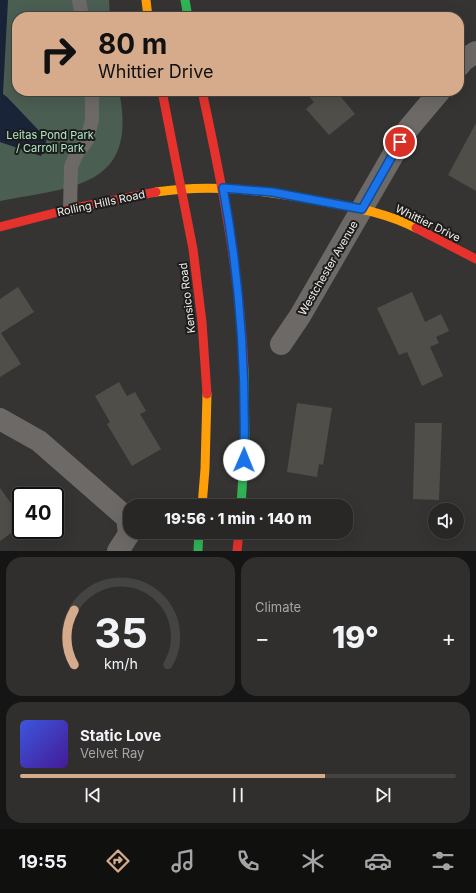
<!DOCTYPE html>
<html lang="en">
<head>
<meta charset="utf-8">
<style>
  body { margin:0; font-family:Inter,sans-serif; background:#302f2e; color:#f1f3f6; height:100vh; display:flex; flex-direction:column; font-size:15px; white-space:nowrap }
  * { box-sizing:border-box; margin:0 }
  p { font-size:13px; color:#a5a5a7 }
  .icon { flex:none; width:22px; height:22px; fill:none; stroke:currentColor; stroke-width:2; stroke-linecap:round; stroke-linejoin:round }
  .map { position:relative; height:551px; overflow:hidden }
  .panel { display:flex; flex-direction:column; gap:6px; padding:6px; background:#161515; flex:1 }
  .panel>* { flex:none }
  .banner { position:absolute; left:12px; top:12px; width:452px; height:84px; border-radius:16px; box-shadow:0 4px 16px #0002,0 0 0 1px #444443; background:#d6ab8b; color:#111; overflow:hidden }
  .fabs { position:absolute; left:428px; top:503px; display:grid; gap:8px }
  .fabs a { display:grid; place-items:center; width:36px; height:36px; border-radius:50%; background:#282726; box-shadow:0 4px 16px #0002,0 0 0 1px #444443; font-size:20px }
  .speed { position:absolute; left:12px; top:487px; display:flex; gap:8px; font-size:20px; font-weight:700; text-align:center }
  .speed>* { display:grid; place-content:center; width:52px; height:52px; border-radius:50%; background:#282726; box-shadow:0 4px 16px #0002,0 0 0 1px #444443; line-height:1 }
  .speed .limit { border:2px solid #111; border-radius:6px; background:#fff; color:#111 }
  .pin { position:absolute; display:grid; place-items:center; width:34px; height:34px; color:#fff; margin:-17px; border:2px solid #fff; border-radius:50%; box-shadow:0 1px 4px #0007 }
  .me { position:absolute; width:44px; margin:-22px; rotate:1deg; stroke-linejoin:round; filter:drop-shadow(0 0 3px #0008) }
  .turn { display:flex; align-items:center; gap:14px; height:84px; padding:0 20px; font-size:18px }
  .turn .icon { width:52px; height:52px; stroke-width:2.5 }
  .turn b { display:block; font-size:28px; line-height:34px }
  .big { font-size:30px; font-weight:800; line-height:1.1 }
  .panel .tile { flex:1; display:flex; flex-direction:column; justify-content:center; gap:6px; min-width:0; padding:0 14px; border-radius:16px; background:#302f2e }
  .panel .dial { align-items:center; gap:0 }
  .dial svg { height:104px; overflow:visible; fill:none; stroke:#444443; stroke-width:7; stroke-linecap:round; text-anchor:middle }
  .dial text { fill:#f1f3f6; stroke:none }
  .song { display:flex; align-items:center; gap:12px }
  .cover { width:48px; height:48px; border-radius:6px; background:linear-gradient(135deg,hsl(230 70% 55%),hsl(260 70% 35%)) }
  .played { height:4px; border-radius:2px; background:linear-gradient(90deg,#d6ab8b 70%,#444443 70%) }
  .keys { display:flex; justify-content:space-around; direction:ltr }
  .heat { display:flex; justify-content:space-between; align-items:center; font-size:22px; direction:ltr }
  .panel .tiles { flex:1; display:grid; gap:6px; grid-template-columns:1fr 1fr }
  .tile:last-child { grid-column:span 2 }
  .trip { position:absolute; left:123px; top:499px; width:230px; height:40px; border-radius:16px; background:#282726; box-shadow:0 4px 16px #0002,0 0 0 1px #444443; font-weight:800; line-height:40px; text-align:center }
  .tab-bar { display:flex; height:64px; justify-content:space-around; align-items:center; background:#10100f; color:#a5a5a7 }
  .tab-bar .icon { width:28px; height:28px }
  .tab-bar .active { color:#d6ab8b }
  .tab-bar b { font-size:18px; color:#f1f3f6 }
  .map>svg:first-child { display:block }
</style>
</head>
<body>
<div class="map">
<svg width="476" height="551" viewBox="0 0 476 551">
  <rect width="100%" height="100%" fill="#353433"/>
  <path fill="#4b5e52" d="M0 0H109L110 17H17V91H119C139 188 72 187 0 201Z"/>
  <path fill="#1a2438" d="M0 0H8L3 94 7 97 47 139 41 156 0 142Z"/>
  <g fill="#504e48">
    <path d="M304 91H336L355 114 329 135 306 109 314 102Z"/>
    <path d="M476 123V191L448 175Z"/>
    <path d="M18 287 34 312 1 333 21 364 0 377V299Z"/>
    <path d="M412 292 425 322 441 314 449 331 436 337 439 343 430 347 443 376 422 386 407 352 399 355 377 308Z"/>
    <path d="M119 382 127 396 135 392 146 411 140 414 161 449 132 466 107 424 110 422 95 396Z"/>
    <path d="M297 403 332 408 323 465 319 464 317 477 287 472Z"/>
    <path d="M415 423H442L439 500 413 499Z"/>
    <path d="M0 488 21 517V526L0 541Z"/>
  </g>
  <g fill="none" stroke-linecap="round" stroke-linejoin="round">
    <g stroke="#6c6966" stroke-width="14">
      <path d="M79 0 82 17"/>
      <path d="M70 209 71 167 76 155 87 140 92 120V91"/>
    </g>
    <g stroke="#6c6966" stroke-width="22">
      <path d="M459 66 464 60 476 52"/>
      <path d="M281 344 300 316 408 129 440 91"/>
      <path d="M0 419 39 441 127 518 129 534 118 551"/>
    </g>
    <g stroke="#30b455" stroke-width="9">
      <path d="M185 0 188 17"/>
      <path d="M241 506 245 442 244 369"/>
      <path d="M198 551 199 532"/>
    </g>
    <g stroke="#ff9f0a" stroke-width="9">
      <path d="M146 0 148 17"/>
      <path d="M156 192C213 183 269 191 325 202 357 208 387 213 416 228"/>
      <path d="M202 506 205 469 207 394"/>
    </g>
    <g stroke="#e5322d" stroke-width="9">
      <path d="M162 91 193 249 202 322 207 394"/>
      <path d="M202 91C222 183 240 275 244 369"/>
      <path d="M0 227 70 209 156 192"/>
      <path d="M416 228 476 259"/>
      <path d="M237 551 239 532"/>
    </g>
  </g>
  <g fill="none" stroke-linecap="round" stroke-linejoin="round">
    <g stroke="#114b97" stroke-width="10">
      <path id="route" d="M244 460C246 368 240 278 223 188L272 192 362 209 400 142"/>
    </g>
    <use href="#route" stroke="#1a73e8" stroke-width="7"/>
  </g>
  <g text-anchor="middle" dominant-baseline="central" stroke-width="4" stroke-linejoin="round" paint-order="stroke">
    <g font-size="11" fill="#ade9c7" stroke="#1d1c1b">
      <text x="50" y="135">Leitas Pond Park<tspan x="50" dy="13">/ Carroll Park</tspan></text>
    </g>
    <g font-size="11" fill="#eeeeec" stroke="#1d1c1b">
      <text transform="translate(101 203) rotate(-12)">Rolling Hills Road</text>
      <text transform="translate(428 223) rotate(26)">Whittier Drive</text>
      <text transform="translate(328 268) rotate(-60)">Westchester Avenue</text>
      <text transform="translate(187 298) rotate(-97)">Kensico Road</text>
    </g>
  </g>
</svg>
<div class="fabs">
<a><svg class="icon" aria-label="sound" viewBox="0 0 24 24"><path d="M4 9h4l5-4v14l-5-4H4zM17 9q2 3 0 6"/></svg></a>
</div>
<div class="speed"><div class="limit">40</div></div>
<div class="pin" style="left:400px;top:142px;background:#d93025"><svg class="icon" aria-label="arrive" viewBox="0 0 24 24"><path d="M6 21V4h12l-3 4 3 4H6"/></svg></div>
<svg class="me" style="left:244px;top:460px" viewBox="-20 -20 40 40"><circle r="19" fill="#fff"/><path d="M0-13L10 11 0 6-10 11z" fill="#1a73e8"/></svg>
<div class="trip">19:56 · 1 min · 140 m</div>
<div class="banner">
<div class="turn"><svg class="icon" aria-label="right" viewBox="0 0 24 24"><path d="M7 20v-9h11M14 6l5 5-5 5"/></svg><div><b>80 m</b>Whittier Drive</div></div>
</div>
</div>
<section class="panel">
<div class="tiles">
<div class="tile dial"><svg viewBox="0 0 100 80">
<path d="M14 69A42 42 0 1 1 86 69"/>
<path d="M14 69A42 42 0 0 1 14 27" stroke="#d6ab8b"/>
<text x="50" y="56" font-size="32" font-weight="700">35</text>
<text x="50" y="72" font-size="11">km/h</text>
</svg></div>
<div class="tile"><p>Climate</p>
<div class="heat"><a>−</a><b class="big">19°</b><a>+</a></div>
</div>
<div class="tile">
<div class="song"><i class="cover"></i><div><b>Static Love</b><p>Velvet Ray</p></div></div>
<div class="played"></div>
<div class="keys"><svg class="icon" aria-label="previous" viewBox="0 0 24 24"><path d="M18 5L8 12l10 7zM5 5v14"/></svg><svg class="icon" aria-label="pause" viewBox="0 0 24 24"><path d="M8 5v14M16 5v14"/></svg><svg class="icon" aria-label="next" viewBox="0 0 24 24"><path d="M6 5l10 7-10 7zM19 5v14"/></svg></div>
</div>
</div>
</section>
<nav class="tab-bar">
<b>19:55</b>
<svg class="icon active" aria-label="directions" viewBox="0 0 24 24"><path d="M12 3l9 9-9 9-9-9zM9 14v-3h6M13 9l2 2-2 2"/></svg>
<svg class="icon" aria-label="music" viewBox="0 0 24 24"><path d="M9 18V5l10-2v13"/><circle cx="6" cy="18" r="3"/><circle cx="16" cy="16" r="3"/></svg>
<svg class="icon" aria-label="phone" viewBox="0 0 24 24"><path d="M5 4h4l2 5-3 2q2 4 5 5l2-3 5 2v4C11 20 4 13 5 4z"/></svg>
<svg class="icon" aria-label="climate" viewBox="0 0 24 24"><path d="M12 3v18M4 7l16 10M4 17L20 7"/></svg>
<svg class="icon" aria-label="car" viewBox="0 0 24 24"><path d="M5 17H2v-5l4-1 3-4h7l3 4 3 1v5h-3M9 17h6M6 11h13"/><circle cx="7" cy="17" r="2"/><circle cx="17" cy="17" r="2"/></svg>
<svg class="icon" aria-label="filters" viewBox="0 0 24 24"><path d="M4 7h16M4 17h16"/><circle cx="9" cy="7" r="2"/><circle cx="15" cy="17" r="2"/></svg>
</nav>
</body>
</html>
